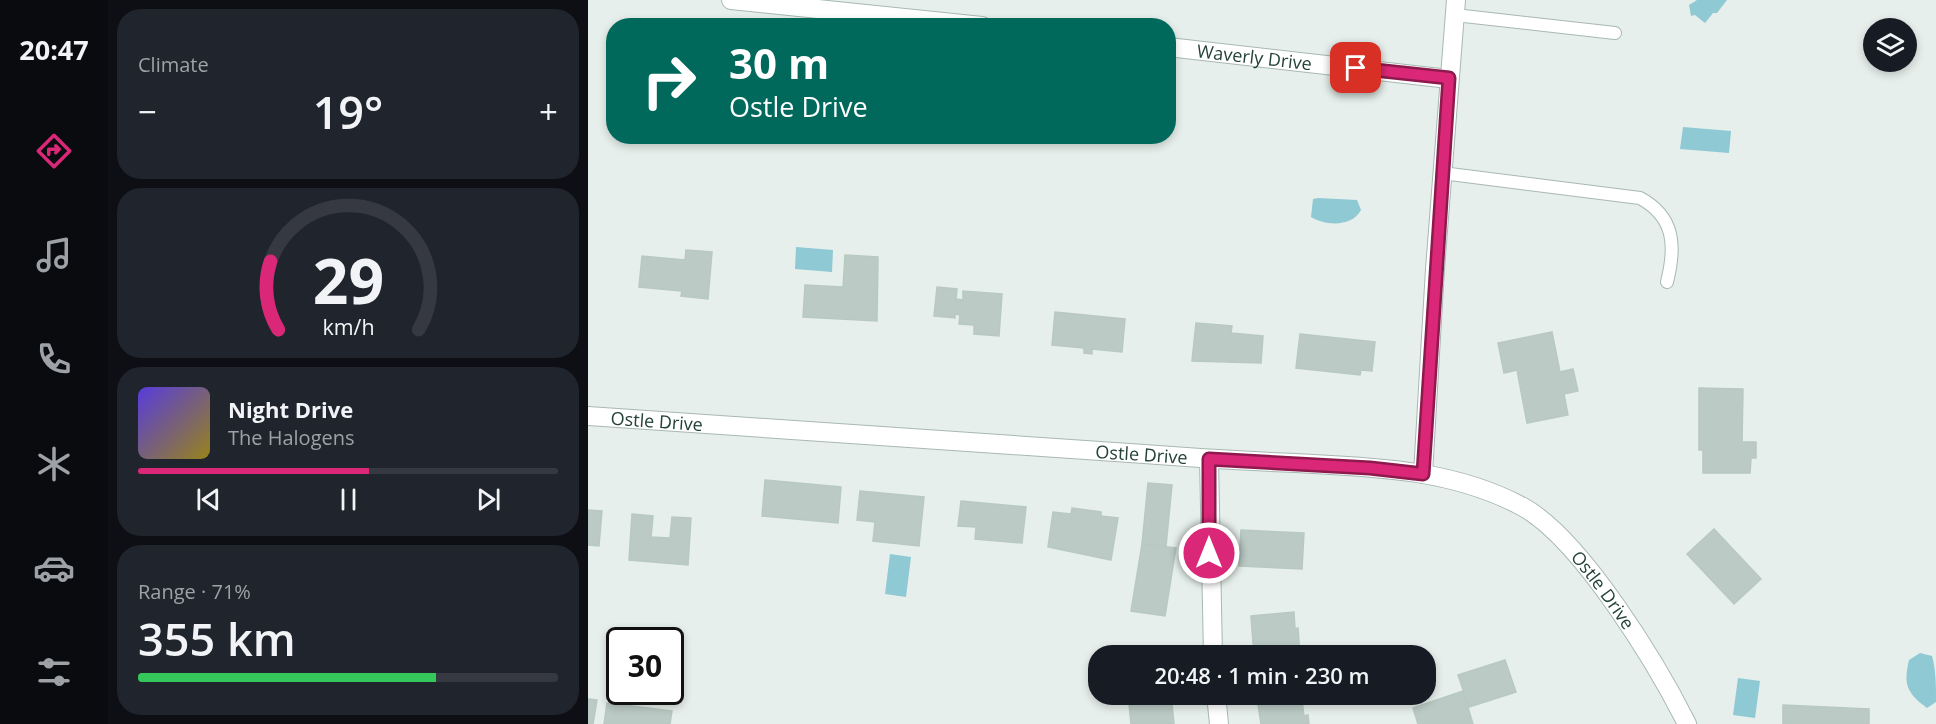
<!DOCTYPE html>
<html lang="en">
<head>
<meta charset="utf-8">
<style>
  body { margin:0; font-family:"Open Sans",sans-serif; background:#20242c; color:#f1f3f6; height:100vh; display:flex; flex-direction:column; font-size:22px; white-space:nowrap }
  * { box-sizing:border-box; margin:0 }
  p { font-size:20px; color:#9ea1a6 }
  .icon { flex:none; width:33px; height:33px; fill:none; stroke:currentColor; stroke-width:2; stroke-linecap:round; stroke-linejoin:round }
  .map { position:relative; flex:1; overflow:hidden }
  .side { display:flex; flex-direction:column; gap:9px; padding:9px; background:#0d0f14; width:480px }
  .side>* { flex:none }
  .banner { position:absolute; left:18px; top:18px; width:570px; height:126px; border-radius:24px; box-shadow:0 3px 9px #0003; background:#00695c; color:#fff; overflow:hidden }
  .buttons { position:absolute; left:1275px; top:18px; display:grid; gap:12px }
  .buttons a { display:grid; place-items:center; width:54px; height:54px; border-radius:50%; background:#171b24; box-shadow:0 3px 9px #0003; font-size:30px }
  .speed { position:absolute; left:18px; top:627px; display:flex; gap:12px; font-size:30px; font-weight:700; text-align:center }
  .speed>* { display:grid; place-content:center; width:78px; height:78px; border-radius:50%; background:#171b24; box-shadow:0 3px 9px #0003; line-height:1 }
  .speed .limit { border:3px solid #111; border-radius:9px; background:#fff; color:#111 }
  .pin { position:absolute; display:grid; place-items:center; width:51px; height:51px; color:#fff; margin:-26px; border-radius:12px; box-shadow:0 3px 9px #0006 }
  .me { position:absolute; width:66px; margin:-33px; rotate:0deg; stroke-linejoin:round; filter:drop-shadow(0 0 4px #0008) }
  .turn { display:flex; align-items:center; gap:21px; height:126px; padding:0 24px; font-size:27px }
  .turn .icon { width:78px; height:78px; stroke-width:2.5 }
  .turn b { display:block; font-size:42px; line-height:51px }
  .big { font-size:45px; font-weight:600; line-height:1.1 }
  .side .widget { flex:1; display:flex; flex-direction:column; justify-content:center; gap:9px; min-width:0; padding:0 21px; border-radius:24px; background:#20242c }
  .side .dial { align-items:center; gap:0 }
  .dial svg { height:156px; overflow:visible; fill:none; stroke:#363941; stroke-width:7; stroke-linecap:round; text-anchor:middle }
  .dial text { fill:#f1f3f6; stroke:none }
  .song { display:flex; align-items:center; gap:18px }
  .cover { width:72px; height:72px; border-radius:9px; background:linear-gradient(135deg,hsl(250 70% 55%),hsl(50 70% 35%)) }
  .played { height:6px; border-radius:3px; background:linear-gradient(90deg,#db2777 55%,#363941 55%) }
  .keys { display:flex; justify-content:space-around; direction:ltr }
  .heat { display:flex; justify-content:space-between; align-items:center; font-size:33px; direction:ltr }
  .charge { height:9px; border-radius:4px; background:linear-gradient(90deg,#34c759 71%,#363941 0) }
  .trip { position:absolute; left:500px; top:645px; width:348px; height:60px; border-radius:24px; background:#171b24; box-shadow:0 3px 9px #0003; font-weight:600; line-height:60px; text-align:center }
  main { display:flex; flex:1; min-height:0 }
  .menu { display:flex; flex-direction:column; width:108px; justify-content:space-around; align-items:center; background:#090b0e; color:#9ea1a6 }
  .menu .icon { width:42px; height:42px }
  .menu .on { color:#db2777 }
  .menu b { font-size:27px; color:#f1f3f6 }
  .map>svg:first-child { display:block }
</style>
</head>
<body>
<main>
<nav class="menu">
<b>20:47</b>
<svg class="icon on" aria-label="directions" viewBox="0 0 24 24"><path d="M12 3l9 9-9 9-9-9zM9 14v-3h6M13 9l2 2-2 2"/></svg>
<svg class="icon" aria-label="music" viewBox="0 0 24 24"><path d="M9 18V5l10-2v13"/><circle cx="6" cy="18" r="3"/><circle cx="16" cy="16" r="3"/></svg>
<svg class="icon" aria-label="phone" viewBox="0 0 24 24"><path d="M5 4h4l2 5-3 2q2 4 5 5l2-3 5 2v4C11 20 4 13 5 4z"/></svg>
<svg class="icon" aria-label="climate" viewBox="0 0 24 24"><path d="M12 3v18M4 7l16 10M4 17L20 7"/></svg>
<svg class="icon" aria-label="car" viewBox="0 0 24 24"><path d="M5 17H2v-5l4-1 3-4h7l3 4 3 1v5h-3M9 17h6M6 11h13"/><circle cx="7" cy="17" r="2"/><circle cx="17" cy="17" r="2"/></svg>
<svg class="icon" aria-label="filters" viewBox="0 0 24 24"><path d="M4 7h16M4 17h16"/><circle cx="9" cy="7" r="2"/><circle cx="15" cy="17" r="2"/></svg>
</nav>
<section class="side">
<div class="widget"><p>Climate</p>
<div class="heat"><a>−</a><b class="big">19°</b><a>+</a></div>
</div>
<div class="widget dial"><svg viewBox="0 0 100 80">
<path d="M14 69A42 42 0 1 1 86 69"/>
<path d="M14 69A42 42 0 0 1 10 34" stroke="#db2777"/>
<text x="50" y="56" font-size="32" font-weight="700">29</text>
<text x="50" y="72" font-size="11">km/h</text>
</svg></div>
<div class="widget">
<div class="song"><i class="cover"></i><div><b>Night Drive</b><p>The Halogens</p></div></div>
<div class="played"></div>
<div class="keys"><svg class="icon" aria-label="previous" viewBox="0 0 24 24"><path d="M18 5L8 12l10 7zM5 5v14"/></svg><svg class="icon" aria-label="pause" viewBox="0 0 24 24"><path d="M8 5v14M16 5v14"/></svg><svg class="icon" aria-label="next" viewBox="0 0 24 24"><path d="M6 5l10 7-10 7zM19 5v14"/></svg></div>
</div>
<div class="widget"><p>Range · 71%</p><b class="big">355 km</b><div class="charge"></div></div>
</section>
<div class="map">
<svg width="1348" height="724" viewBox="0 0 1348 724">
  <rect width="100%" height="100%" fill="#e6efeb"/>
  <g fill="#8ec9d4">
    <path d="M1109 0H1139L1129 13H1125L1117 23 1107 15 1103 16 1101 5Z"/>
    <path d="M1095 127 1143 131 1141 153 1092 149Z"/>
    <path d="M730 198 769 200 773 210C764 227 738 226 723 217L725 199Z"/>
    <path d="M208 247 245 250 244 272 207 269Z"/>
    <path d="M302 554 323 557 318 597 297 594Z"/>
    <path d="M1332 653 1344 656C1348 669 1348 688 1348 702L1339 708C1319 693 1315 685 1321 660Z"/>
    <path d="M1150 678 1172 681 1167 718 1145 715Z"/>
  </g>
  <g fill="#bbcac4" stroke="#b8c9c2" stroke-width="1.5">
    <path d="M98 250 124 252 120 299 93 296 94 291 51 287 54 256 97 260Z"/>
    <path d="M257 255 290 257 289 321 215 317 217 285 255 287Z"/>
    <path d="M349 287 369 289 368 299 375 300V291L414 294 411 336 386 334V325L371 324 372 315 367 314V318L346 316Z"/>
    <path d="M467 312 537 319 534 352 504 349V354L496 353V348L464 345Z"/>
    <path d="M608 323 644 326 643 333 675 336 673 363 604 361Z"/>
    <path d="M964 332 972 372 985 369 990 391 976 394 980 415 939 423 929 370 916 373 910 343Z"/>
    <path d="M712 334 787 342 784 371 773 370 772 375 708 368Z"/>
    <path d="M1111 388 1155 389 1154 442H1168V458H1163L1162 473H1115V450H1111Z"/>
    <path d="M177 480 253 487 250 523 174 516Z"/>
    <path d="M560 483 584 485 578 546 554 544Z"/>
    <path d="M272 491 336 497 331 546 285 541 287 522 269 520Z"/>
    <path d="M373 501 438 507 434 543 387 539 388 527 370 526Z"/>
    <path d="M484 508 513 512V516L530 518 523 560 460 547 465 512 483 514Z"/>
    <path d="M0 510 14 511 11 546 0 545Z"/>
    <path d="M44 514 65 516 63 537 82 538 84 517 103 518 100 565 41 560Z"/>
    <path d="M1126 529 1173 579 1146 604 1099 554Z"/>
    <path d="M653 530 716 533 714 569 651 566Z"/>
    <path d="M554 544 588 548 577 616 543 611Z"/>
    <path d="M706 612 707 629 710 628 712 656H666L663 616Z"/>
    <path d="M917 660 928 692 881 707 870 675Z"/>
    <path d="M875 691 885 724H830L825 708Z"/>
    <path d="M540 694H583L586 724H543Z"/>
    <path d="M0 699 9 700 5 724H0Z"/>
    <path d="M714 700 716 716 720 715 721 724H673L670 705Z"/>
    <path d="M19 703 84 711 82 724H16Z"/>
    <path d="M1195 705 1281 709V724H1195Z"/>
  </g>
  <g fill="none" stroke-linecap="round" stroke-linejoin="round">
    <g stroke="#a8b8b2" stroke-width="14">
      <g id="service">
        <path d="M867 15 1027 33"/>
        <path d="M854 173 1052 198C1087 217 1088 246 1079 282"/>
      </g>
    </g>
    <g stroke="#a8b8b2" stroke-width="20">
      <g id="minor">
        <path d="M143 0 394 26"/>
        <path id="s1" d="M580 47 861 79"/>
        <path id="s2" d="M0 416C185 429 370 443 556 454 606 458 657 461 708 463 785 467 865 469 935 507 993 539 1069 664 1099 724"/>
        <path d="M621 459 625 656"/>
        <path d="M835 474 847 269 868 0"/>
        <path d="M628 694 631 724"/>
      </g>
    </g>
    <use href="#service" stroke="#fff" stroke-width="12"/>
    <use href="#minor" stroke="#fff" stroke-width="18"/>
  </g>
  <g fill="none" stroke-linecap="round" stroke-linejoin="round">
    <g stroke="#8e194d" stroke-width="15">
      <path id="route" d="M621 553V459L782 468 835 474 861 78 768 68"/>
    </g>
    <use href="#route" stroke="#db2777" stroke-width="10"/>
  </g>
  <g text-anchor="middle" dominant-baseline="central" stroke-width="4.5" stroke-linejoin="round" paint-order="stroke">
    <g font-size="18" fill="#24423a" stroke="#f7fbf9">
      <text stroke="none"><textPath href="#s1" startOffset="87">Waverly Drive</textPath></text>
      <text stroke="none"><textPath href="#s2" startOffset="69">Ostle Drive</textPath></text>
      <text stroke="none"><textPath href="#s2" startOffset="555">Ostle Drive</textPath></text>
      <text stroke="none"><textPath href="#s2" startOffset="1059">Ostle Drive</textPath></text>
    </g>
  </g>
</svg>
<div class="buttons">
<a><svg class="icon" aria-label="layers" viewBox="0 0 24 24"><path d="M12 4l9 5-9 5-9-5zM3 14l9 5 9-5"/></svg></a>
</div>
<div class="speed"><div class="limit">30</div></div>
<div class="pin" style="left:768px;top:68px;background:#d93025"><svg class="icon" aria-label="arrive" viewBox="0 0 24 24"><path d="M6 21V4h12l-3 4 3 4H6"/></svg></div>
<svg class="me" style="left:621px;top:553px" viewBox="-20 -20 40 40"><circle r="17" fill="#db2777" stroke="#fff" stroke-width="3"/><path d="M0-11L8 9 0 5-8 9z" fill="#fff"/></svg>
<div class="trip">20:48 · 1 min · 230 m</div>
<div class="banner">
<div class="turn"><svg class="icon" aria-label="right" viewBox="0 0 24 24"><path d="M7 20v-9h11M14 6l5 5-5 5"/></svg><div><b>30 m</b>Ostle Drive</div></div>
</div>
</div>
</main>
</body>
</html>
